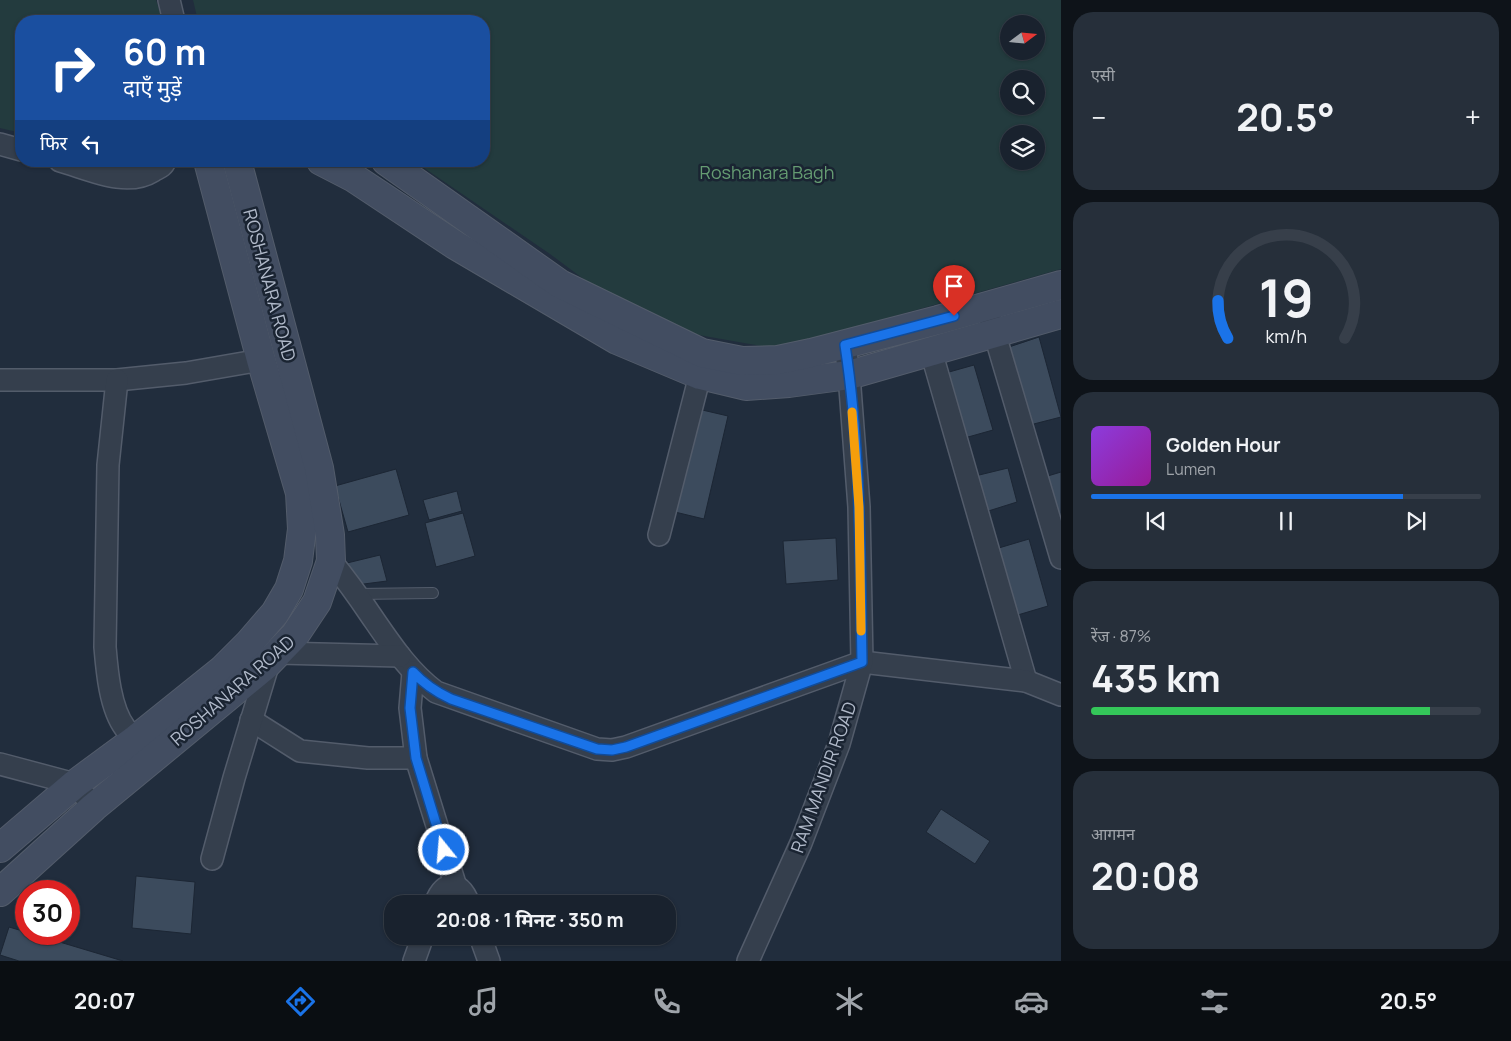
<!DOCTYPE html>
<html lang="hi">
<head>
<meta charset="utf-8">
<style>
  body { margin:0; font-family:Manrope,"Noto Sans Devanagari",sans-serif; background:#262f3a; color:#f1f3f6; height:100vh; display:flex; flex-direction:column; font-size:19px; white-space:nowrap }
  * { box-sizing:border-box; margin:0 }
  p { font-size:16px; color:#9fa4aa }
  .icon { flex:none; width:28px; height:28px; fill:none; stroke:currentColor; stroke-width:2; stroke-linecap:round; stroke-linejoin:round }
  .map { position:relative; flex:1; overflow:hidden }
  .side { display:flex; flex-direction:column; gap:12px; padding:12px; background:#0e1319; width:450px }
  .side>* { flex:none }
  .hud { position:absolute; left:15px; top:15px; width:475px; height:152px; border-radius:20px; box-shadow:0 1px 4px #0004,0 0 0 1px #373f4a; background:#1a4fa0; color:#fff; overflow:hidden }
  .needle { width:32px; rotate:74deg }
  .controls { position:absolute; left:1000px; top:15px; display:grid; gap:10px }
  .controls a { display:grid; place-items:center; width:45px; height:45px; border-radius:50%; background:#19222e; box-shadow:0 1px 4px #0004,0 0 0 1px #373f4a; font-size:25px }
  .speed { position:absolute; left:15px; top:880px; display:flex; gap:10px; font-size:25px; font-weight:700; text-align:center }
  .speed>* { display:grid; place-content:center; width:65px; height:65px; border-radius:50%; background:#19222e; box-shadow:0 1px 4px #0004,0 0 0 1px #373f4a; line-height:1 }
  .speed .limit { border:8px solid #d22; background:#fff; color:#111 }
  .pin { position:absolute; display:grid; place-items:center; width:42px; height:42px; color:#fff; margin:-51px -21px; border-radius:50% 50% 50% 0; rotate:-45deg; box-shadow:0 0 5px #0007 }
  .pin .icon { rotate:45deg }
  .me { position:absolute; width:55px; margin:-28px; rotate:343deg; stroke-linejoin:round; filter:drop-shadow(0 0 4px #0008) }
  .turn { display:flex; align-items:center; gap:18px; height:105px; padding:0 25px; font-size:22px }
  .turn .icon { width:65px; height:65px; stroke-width:2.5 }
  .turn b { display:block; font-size:35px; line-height:42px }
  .then { display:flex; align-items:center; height:48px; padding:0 25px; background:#0003; gap:10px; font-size:19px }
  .big { font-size:38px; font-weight:700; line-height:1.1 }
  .side .card { flex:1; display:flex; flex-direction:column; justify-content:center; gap:8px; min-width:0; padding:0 18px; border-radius:20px; background:#262f3a }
  .side .dial { align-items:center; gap:0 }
  .dial svg { height:130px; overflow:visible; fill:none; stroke:#373f4a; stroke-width:7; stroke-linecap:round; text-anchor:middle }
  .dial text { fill:#f1f3f6; stroke:none }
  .song { display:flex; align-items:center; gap:15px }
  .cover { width:60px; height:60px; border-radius:8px; background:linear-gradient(135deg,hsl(270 70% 55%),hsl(300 70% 35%)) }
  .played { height:5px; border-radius:2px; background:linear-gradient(90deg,#1a73e8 80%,#373f4a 80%) }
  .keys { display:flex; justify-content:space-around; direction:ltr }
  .heat { display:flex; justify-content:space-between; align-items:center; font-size:28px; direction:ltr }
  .charge { height:8px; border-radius:4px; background:linear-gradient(90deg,#34c759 87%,#373f4a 0) }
  .trip { position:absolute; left:384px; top:895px; width:292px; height:50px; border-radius:20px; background:#19222e; box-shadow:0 1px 4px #0004,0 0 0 1px #373f4a; font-weight:700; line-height:50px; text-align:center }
  .menu { display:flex; height:80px; justify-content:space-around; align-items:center; background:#0a0e12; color:#9fa4aa }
  .menu .icon { width:35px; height:35px }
  .menu .selected { color:#1a73e8 }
  .menu b { font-size:22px; color:#f1f3f6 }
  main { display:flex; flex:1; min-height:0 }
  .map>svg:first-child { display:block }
</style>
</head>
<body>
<main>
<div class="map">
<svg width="1061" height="961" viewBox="0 0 1061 961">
  <rect width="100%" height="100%" fill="#212d3d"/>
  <g fill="#233b3e" fill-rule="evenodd">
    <path d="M0 0H156L163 21H21V133L0 128Z"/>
    <path d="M193 0H1061V269L778 349 693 334 601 292 550 254 414 161H484V21H198ZM1009 24H1036V51H1009ZM1009 79H1036V106H1009ZM1009 134H1036V161H1009Z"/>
  </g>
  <g fill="#3c4b5d" stroke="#1c2634">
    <path d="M1039 337 1061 417 1026 426 1003 349Z"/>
    <path d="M974 365 993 430 961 439 942 374Z"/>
    <path d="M698 409 728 416 704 519 675 512Z"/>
    <path d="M1008 468 1017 502 982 513 971 477Z"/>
    <path d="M396 469 409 515 348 532 335 486Z"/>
    <path d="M1061 472V534L1041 478Z"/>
    <path d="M457 491 462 511 429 520 423 500Z"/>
    <path d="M463 513 475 556 436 567 425 523Z"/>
    <path d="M836 538 838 580 786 584 783 541Z"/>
    <path d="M1029 539 1048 606 1011 617 992 550Z"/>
    <path d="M380 555 387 581 356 585 347 563Z"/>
    <path d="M941 809 990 841 975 864 926 832Z"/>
    <path d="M136 876 195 882 191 934 132 928Z"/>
    <path d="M9 927 26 932V934H33L123 961H19L0 955Z"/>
  </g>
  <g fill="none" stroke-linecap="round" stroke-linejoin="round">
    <g stroke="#535c6b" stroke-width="12">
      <path id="lane" d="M357 594 433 593"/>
    </g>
    <g stroke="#535c6b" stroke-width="24">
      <g id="street">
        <path d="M169 0 174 21"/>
        <path d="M0 144 21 150"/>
        <path d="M60 161C89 169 126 188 153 171 158 168 163 167 165 161"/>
        <path d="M990 318 1061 558"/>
        <path d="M931 351 1026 681"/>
        <path d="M0 380H117L186 373 261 360"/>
        <path d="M117 380 108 465 105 647C107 671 110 708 125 728 128 732 132 735 136 739"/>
        <path d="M659 535 700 375"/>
        <path d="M331 561C345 578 358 596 370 614 390 643 408 671 436 692L597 749 612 750 626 747 862 662 1026 681 1061 695"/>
        <path d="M278 653 400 656"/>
        <path d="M413 672 410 708 416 758 456 887"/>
        <path d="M251 720 300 751 368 758H416"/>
        <path d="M0 764 75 784 94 807"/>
        <path d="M212 859 234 778 269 662"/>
        <path d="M435 904C444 880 460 880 469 904"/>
        <path d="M480 936 489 961"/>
        <path d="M414 961 423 936"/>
        <path d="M748 961 801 843 839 744 862 662 859 507 849 375 845 345"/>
      </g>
    </g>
    <g stroke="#535c6b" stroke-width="30">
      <g id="secondary">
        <path d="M321 161 354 178 455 245 617 340 700 375 746 386 789 383 849 375 1061 314"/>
        <path d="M386 161 560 284 702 353 742 361 778 360 811 353 938 320 1061 285"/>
        <path d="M0 848 75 784 136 739 222 670 249 643 275 613 289 589 298 561 302 529 300 493 261 360 208 161"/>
        <path d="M0 892 94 807 265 666 295 635 317 602 331 561 330 535 319 468 237 161"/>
      </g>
    </g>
    <use href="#lane" stroke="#353f4d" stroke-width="10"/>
    <use href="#street" stroke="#353f4d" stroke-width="21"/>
    <use href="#secondary" stroke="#424d61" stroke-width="28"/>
  </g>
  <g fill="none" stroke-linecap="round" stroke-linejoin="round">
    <g stroke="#114b97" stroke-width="12">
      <path id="route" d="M444 850 416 758 410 708 413 672C424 684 436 692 451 699L597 749 612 750 626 747 862 662C860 557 861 449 845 345L954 316"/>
    </g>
    <use href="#route" stroke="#1a73e8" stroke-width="9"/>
    <path stroke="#f59e0b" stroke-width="9" d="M852 412 859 507 861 631"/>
  </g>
  <g text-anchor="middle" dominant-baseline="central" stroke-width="5" stroke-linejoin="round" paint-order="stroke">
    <g font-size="18" fill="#659c72" stroke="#1a2432">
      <text x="767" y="172">Roshanara Bagh</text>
    </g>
    <g font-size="18" fill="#b0b9c9" stroke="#1a2432">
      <text transform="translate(270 285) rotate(75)">ROSHANARA ROAD</text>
      <text transform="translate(232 690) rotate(-41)">ROSHANARA ROAD</text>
      <text transform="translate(823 777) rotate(-70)">RAM MANDIR ROAD</text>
    </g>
  </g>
</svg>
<div class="controls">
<a><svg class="needle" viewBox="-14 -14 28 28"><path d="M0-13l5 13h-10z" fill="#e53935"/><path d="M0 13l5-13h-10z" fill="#9fa4aa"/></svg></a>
<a><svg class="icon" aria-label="search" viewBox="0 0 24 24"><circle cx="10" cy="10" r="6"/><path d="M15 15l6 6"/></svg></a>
<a><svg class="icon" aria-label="layers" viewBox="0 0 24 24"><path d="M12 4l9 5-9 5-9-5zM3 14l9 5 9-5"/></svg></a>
</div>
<div class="speed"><div class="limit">30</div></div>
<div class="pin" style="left:954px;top:316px;background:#d93025"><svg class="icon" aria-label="arrive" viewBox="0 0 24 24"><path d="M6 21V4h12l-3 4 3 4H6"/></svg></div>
<svg class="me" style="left:444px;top:850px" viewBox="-20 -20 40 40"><circle r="17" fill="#1a73e8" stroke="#fff" stroke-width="3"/><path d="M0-11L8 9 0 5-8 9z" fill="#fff"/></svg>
<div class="trip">20:08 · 1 मिनट · 350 m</div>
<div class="hud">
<div class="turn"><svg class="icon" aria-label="right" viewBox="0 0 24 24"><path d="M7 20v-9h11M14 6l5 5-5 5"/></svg><div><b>60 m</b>दाएँ मुड़ें</div></div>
<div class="then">फिर<svg class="icon" aria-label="left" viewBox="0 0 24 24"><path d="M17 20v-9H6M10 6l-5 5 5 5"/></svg></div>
</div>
</div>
<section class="side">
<div class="card"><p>एसी</p>
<div class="heat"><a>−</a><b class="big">20.5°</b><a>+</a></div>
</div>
<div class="card dial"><svg viewBox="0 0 100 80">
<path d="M14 69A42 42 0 1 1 86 69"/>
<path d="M14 69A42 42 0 0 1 8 46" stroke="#1a73e8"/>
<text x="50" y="56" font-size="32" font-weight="700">19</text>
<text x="50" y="72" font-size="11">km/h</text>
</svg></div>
<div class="card">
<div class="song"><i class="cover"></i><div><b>Golden Hour</b><p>Lumen</p></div></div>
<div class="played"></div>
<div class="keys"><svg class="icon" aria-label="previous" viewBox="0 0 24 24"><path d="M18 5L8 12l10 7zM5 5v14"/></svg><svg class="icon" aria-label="pause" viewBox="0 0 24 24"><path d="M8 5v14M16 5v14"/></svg><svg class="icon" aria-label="next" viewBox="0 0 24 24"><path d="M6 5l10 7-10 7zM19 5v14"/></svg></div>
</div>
<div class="card"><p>रेंज · 87%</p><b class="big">435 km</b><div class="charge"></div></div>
<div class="card"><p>आगमन</p><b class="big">20:08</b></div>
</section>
</main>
<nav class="menu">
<b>20:07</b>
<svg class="icon selected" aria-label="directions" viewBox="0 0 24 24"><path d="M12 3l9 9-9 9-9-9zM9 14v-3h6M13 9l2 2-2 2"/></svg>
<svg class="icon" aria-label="music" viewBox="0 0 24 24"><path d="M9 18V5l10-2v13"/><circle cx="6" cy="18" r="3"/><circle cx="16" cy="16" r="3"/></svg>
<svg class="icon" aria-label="phone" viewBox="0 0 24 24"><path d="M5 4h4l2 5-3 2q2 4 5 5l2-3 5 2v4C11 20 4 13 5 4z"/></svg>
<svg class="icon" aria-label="climate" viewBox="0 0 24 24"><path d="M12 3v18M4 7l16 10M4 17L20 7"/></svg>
<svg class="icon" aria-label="car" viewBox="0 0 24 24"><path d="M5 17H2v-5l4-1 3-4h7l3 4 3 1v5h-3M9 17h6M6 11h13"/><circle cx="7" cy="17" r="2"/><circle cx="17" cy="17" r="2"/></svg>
<svg class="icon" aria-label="filters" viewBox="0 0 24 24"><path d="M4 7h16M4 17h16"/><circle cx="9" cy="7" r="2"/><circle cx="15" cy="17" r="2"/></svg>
<b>20.5°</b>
</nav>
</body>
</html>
